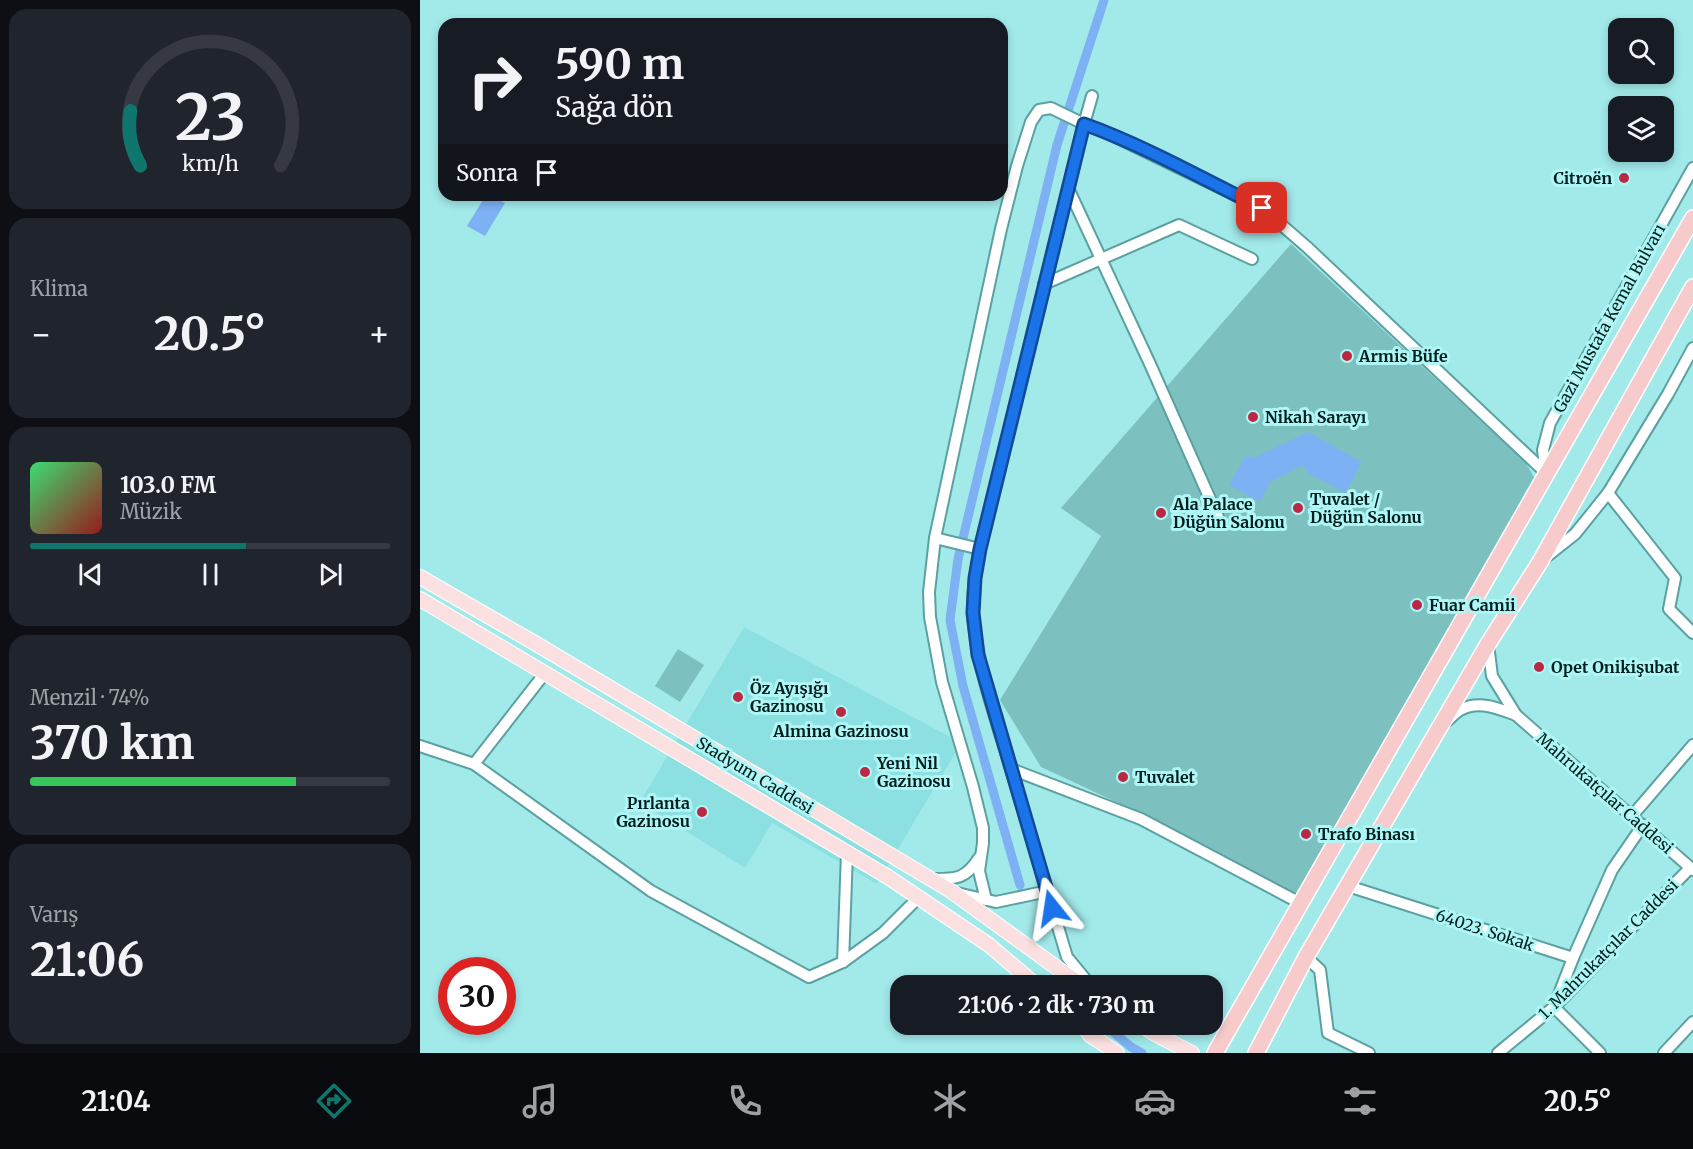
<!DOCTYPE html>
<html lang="tr">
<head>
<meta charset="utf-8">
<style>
  body { margin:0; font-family:Merriweather,serif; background:#20242c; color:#f1f3f6; height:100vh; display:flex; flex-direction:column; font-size:22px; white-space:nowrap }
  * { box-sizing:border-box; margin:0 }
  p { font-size:20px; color:#9ea1a6 }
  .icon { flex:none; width:33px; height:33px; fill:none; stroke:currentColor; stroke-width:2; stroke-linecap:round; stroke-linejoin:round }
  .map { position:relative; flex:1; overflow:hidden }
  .drawer { display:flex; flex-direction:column; gap:9px; padding:9px; background:#0d0f14; width:420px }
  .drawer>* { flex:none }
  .hud { position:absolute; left:18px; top:18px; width:570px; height:183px; border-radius:18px; box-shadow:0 3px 9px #0003; background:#171b24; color:#f1f3f6; overflow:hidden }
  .controls { position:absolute; left:1188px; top:18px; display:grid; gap:12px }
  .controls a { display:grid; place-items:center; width:66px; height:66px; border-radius:12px; background:#171b24; box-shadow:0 3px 9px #0003; font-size:30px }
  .speed { position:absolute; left:18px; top:957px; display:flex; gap:12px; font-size:30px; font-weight:700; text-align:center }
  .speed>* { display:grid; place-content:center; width:78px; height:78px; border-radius:50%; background:#171b24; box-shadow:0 3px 9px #0003; line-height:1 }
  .speed .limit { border:9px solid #d22; background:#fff; color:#111 }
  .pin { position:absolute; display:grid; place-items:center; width:51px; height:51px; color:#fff; margin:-26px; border-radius:12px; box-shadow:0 3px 9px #0006 }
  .me { position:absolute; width:66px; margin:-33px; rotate:345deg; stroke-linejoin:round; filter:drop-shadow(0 0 4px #0008) }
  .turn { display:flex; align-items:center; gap:21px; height:126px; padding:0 18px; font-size:27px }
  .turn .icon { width:78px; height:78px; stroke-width:2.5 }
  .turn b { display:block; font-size:42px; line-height:51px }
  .then { display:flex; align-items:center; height:57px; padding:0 18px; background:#0003; gap:12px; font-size:22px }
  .big { font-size:45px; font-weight:700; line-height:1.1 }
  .drawer .tile { flex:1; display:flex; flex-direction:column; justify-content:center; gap:9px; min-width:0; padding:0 21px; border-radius:18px; background:#20242c }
  .drawer .dial { align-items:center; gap:0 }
  .dial svg { height:156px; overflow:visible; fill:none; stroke:#363941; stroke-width:7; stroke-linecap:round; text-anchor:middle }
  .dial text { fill:#f1f3f6; stroke:none }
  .song { display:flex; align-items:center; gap:18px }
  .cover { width:72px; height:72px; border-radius:9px; background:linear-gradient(135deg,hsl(140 70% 55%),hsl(0 70% 35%)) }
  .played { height:6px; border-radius:3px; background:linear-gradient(90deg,#0f766e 60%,#363941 60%) }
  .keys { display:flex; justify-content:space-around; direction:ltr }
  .heat { display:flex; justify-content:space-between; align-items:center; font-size:33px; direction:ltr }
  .charge { height:9px; border-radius:4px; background:linear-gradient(90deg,#34c759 74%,#363941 0) }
  .trip { position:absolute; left:470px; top:975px; width:333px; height:60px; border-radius:18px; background:#171b24; box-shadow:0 3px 9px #0003; font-weight:700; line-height:60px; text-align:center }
  .menu { display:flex; height:96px; justify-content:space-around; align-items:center; background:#090b0e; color:#9ea1a6 }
  .menu .icon { width:42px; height:42px }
  .menu .current { color:#0f766e }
  .menu b { font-size:27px; color:#f1f3f6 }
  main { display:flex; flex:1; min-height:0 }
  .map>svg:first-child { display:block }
</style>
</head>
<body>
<main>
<section class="drawer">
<div class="tile dial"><svg viewBox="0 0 100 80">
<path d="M14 69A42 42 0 1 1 86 69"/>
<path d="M14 69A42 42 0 0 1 9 41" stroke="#0f766e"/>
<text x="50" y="56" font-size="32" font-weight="700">23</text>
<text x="50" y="72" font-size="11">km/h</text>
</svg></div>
<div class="tile"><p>Klima</p>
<div class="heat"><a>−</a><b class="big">20.5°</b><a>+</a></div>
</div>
<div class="tile">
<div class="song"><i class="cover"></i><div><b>103.0 FM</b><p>Müzik</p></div></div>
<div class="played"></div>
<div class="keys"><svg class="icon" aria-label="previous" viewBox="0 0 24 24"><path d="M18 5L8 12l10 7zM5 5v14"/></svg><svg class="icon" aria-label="pause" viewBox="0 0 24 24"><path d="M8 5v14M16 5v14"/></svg><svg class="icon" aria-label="next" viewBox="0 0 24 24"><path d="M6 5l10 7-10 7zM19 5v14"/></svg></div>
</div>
<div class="tile"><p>Menzil · 74%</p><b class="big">370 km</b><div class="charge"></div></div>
<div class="tile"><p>Varış</p><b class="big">21:06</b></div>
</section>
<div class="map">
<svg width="1273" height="1053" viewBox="0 0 1273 1053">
  <rect width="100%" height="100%" fill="#a2e9ea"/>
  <path fill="#8de0e1" d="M324 627 532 738 537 750 457 884 352 823 325 868 220 802Z"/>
  <g fill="#7cc0c0">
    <path d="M871 244 1106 463 1117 483 880 903 722 814 621 767 580 700 681 536 641 508Z"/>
    <path d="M258 649 284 665 260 702 235 686Z"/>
  </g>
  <g fill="#7eb0f4">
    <path d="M66 195H71L85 203 65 236 47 226Z"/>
    <path d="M888 432 942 462 925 493 888 473 883 465 850 482 840 502 809 485 826 455 833 458Z"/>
  </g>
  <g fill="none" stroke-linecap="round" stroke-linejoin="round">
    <g stroke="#7eb0f4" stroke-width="9">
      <path d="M600 885 543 686 530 620 538 559 637 145 684 0"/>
      <path d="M685 1025 711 1047 722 1053"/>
    </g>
    <g stroke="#5ba1a2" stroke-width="14">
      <g id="minor">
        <path d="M672 96 664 124 560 549C556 571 552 593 553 615 557 667 576 719 591 769L721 819 880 903"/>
        <path d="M648 188 730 364 798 517"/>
        <path d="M624 284 759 225 832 259"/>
        <path d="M1126 473 1123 450 1130 423 1273 168"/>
        <path d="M1188 493 1255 578 1249 609 1273 633"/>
        <path d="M515 538 560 549"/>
        <path d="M1126 557 1155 534 1188 493 1248 394 1273 348"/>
        <path d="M1068 644 1072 676 1096 715 1273 870"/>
        <path d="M1025 722C1030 719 1035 713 1040 710 1059 700 1078 708 1096 715"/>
        <path d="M0 746 54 764 231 891 389 977 423 962 463 933 499 897"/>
        <path d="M54 764 125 673"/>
        <path d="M591 769 647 957 671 986"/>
        <path d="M1212 816 1273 745"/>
        <path d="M511 879C535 879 545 880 559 858"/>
        <path d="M928 886 1153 958"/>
        <path d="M537 893 576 902 628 891"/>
        <path d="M566 900 559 871 563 843V828L553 787 522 682 510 617 509 592 515 538 581 229 597 166 611 122 619 110 631 108 664 124 683 131 842 208 887 247 1126 473"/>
        <path d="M886 957 900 970 908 1033 949 1053"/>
        <path d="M423 962 427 853"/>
        <path d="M1078 1053 1134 1007 1270 868"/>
        <path d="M1180 1053 1134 1007 1153 958 1192 870 1223 825"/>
        <path d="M1244 1053 1273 1022"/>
      </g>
    </g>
    <g stroke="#fff" stroke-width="16">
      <g id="major">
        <path d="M0 577 113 642 531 891 662 986"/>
        <path d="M0 599 468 877 569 945 617 986"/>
        <path d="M662 1024 670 1035 697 1053"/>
        <path d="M720 1024 733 1033 772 1053"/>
      </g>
    </g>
    <g stroke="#fff" stroke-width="18">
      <g id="highway">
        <path d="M795 1053 1273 218"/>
        <path d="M836 1053 886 957 1068 644 1120 562 1273 287"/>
      </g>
    </g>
    <use href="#minor" stroke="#fff" stroke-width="10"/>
    <use href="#major" stroke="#fae0e0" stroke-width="14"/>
    <use href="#highway" stroke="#f7cbcc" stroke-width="15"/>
  </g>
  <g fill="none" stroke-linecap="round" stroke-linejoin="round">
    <g stroke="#114b97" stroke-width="15">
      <path id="route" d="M632 908 558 655 553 613 555 578 560 549 664 124C725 146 783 179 842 208"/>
    </g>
    <use href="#route" stroke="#1a73e8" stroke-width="10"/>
  </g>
  <g fill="#ba2843" stroke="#aff7f7" stroke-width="2">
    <circle cx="1204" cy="178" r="6"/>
    <circle cx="927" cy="356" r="6"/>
    <circle cx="833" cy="417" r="6"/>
    <circle cx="878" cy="508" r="6"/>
    <circle cx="741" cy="513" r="6"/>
    <circle cx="997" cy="605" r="6"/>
    <circle cx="1119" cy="667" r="6"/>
    <circle cx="318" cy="697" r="6"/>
    <circle cx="421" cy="712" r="6"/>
    <circle cx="445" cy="772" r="6"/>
    <circle cx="703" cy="777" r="6"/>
    <circle cx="282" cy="812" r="6"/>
    <circle cx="886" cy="834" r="6"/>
  </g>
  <g text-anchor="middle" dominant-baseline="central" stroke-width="6" stroke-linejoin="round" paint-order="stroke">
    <g font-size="16" font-weight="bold" fill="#011e1e" stroke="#aff7f7" text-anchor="start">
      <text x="1192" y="178" text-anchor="end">Citroën</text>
      <text x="939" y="356">Armis Büfe</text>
      <text x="845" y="417">Nikah Sarayı</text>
      <text x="890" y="499">Tuvalet /<tspan x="890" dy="18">Düğün Salonu</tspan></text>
      <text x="753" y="504">Ala Palace<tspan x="753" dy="18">Düğün Salonu</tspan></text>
      <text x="1009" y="605">Fuar Camii</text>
      <text x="1131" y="667">Opet Onikişubat</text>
      <text x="330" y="688">Öz Ayışığı<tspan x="330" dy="18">Gazinosu</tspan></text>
      <text x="421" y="731" text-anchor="middle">Almina Gazinosu</text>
      <text x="457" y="763">Yeni Nil<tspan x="457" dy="18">Gazinosu</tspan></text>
      <text x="715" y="777">Tuvalet</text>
      <text x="270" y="803" text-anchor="end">Pırlanta<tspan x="270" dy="18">Gazinosu</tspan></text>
      <text x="898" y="834">Trafo Binası</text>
    </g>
    <g font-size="16" fill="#011e1e" stroke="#aff7f7">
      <text transform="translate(1189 318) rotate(-61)">Gazi Mustafa Kemal Bulvarı</text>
      <text transform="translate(335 775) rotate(31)">Stadyum Caddesi</text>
      <text transform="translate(1185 793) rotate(41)">Mahrukatçılar Caddesi</text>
      <text transform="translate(1065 930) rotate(18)">64023. Sokak</text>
      <text transform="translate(1188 949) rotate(-45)">1. Mahrukatçılar Caddesi</text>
    </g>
  </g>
</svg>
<div class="controls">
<a><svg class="icon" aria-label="search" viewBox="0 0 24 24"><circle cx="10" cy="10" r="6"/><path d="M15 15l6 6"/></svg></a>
<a><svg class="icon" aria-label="layers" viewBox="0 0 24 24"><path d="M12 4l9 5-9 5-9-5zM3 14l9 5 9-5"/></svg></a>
</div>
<div class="speed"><div class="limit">30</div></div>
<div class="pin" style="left:842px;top:208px;background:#d93025"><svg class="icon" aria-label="arrive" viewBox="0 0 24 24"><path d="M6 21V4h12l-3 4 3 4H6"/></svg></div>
<svg class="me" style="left:632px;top:908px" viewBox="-20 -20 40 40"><path d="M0-17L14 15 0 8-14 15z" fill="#1a73e8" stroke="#fff" stroke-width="4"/></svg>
<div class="trip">21:06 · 2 dk · 730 m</div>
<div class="hud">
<div class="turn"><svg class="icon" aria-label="right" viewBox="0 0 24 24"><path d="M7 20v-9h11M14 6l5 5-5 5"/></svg><div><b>590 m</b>Sağa dön</div></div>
<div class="then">Sonra<svg class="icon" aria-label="arrive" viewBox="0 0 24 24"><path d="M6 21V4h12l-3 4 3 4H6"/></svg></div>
</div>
</div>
</main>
<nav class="menu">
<b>21:04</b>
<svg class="icon current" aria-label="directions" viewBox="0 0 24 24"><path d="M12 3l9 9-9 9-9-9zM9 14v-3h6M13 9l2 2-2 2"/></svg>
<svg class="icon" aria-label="music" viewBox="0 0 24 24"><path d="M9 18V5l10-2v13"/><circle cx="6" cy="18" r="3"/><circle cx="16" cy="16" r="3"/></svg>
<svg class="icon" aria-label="phone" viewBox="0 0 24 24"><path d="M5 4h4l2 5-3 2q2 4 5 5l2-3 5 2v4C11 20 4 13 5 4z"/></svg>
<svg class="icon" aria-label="climate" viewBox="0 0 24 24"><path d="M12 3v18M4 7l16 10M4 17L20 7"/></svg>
<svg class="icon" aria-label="car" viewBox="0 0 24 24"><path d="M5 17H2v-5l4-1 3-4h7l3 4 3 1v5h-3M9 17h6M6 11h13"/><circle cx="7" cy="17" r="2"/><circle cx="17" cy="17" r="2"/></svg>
<svg class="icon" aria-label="filters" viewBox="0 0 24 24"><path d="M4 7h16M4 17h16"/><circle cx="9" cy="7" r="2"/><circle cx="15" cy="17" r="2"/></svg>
<b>20.5°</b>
</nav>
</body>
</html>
